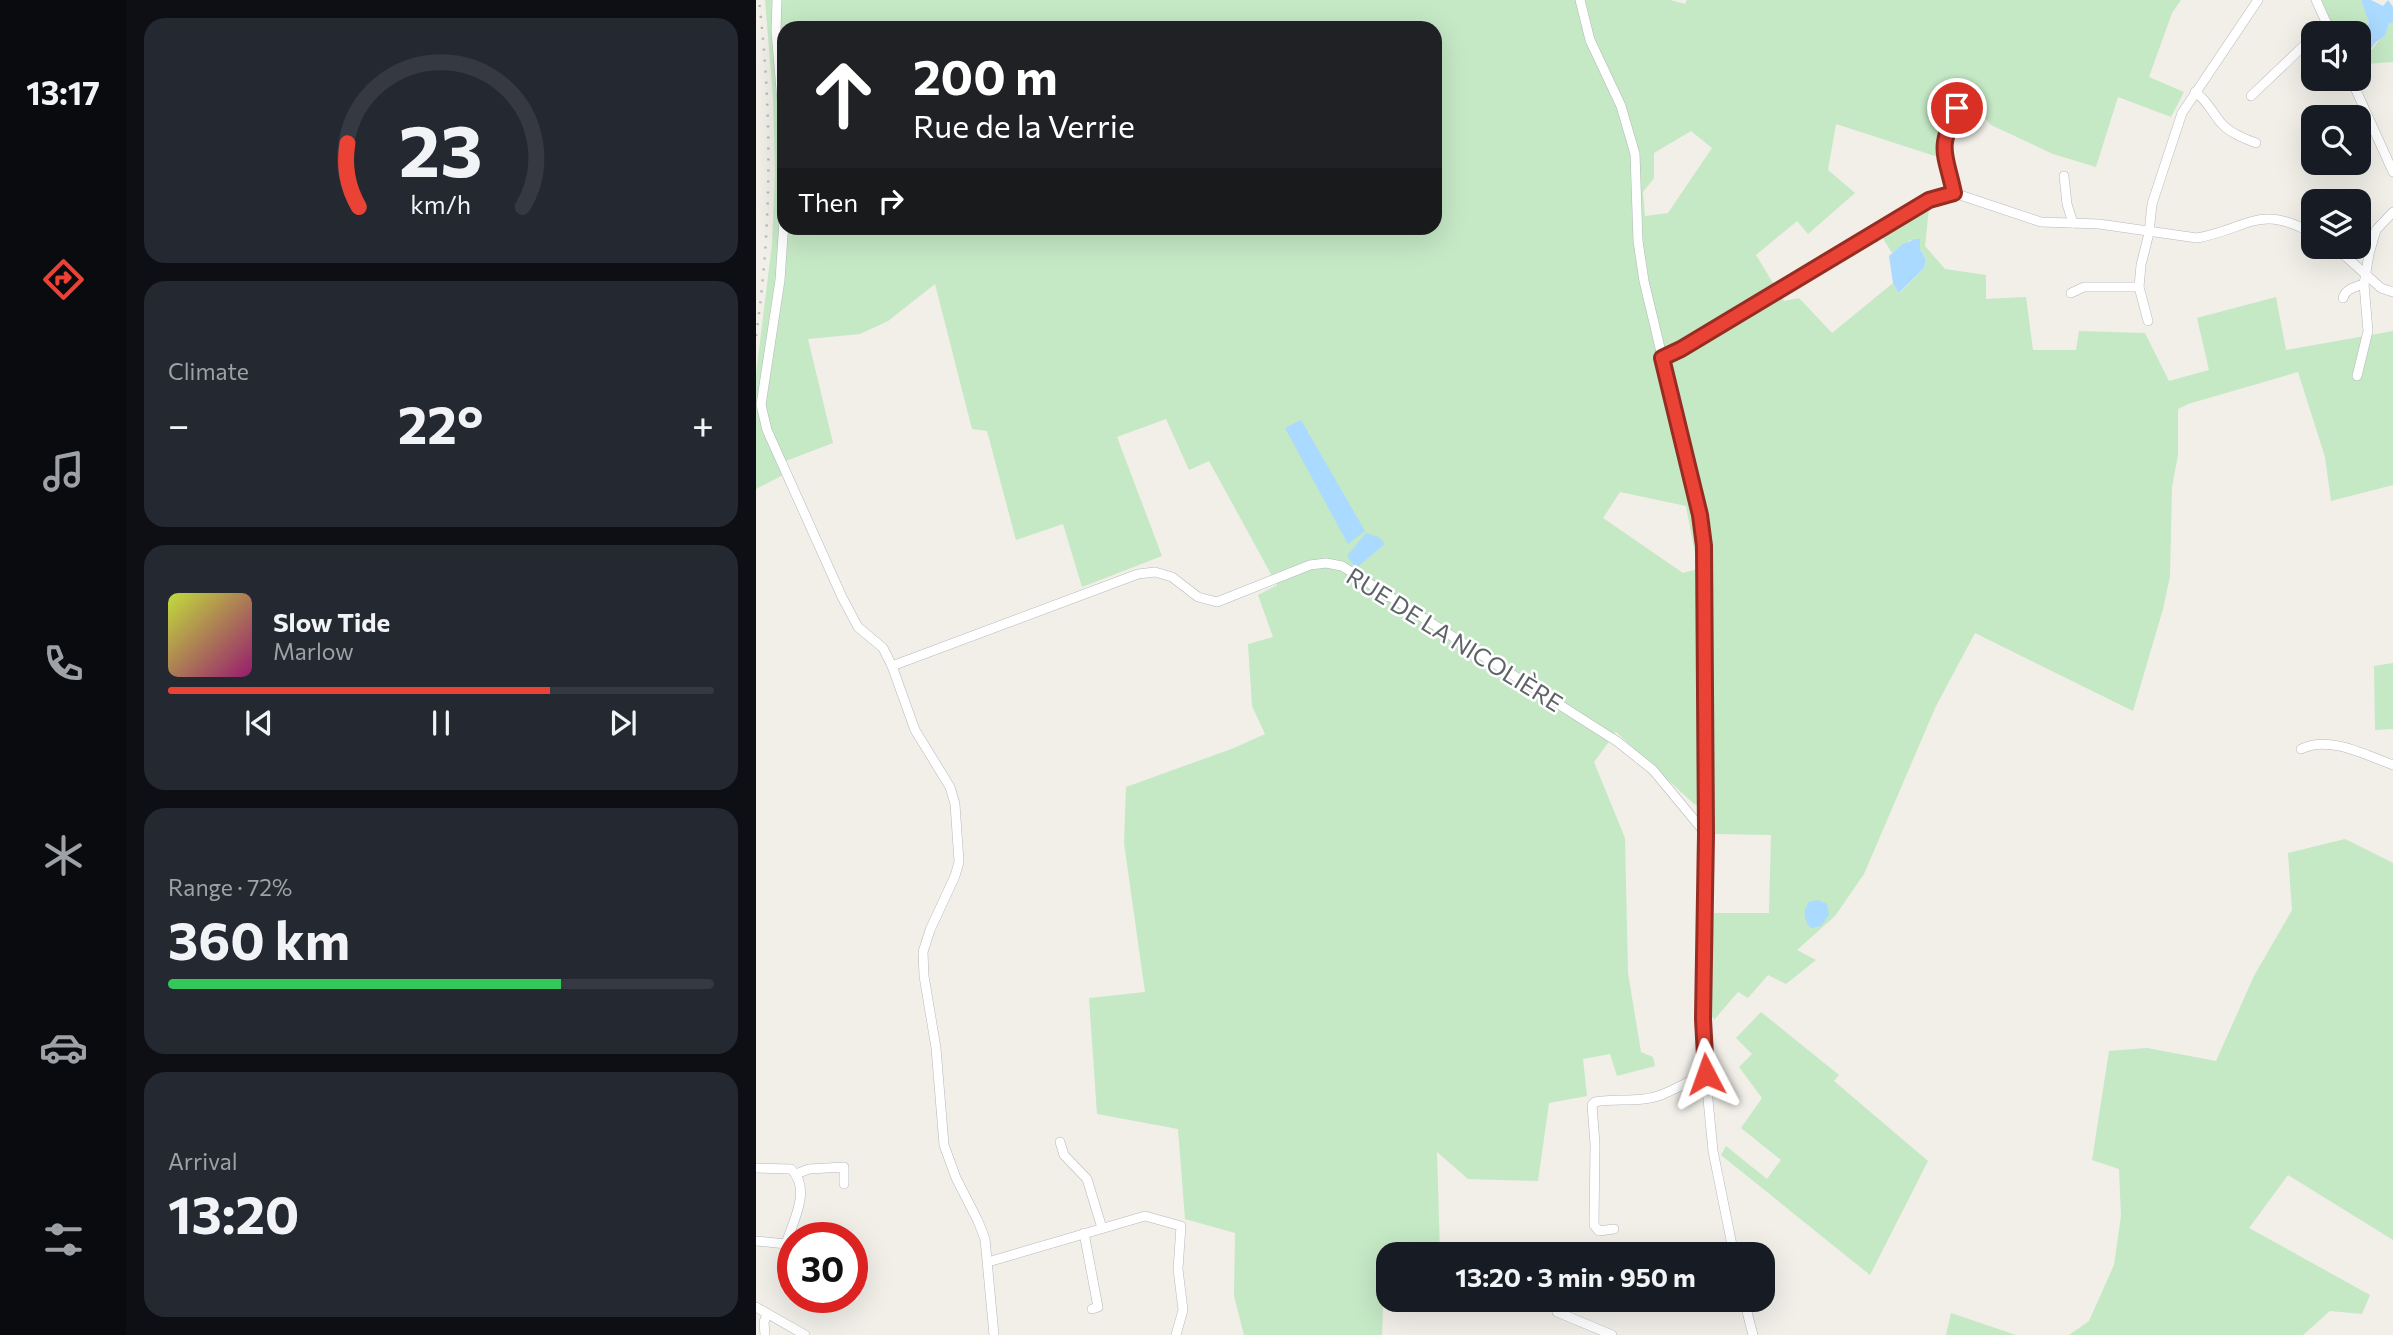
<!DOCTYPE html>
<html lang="en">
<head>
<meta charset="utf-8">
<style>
  body { margin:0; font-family:Commissioner,sans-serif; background:#242831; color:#f1f3f6; height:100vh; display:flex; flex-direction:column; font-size:26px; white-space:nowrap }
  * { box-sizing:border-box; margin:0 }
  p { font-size:23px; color:#9ea1a6 }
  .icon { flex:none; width:38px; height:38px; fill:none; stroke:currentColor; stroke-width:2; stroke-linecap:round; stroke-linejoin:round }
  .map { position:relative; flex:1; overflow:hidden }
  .panel { display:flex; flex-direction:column; gap:18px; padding:18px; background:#0d0f14; width:630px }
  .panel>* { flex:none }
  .hud { position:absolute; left:21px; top:21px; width:665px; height:214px; border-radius:21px; box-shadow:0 7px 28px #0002; background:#202124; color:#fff; overflow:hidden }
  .fabs { position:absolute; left:1545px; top:21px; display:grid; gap:14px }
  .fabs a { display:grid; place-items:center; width:70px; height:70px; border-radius:14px; background:#171b24; box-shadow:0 7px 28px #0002; font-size:35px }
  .speed { position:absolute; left:21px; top:1222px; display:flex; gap:14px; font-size:35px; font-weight:700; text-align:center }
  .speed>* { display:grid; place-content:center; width:91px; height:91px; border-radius:50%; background:#171b24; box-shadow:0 7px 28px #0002; line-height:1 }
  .speed .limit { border:10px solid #d22; background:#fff; color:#111 }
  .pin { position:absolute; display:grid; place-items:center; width:60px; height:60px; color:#fff; margin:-30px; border:4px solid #fff; border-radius:50%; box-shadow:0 2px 7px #0007 }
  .me { position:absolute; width:77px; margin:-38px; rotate:356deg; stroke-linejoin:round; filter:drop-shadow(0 0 5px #0008) }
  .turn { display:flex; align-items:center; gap:24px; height:147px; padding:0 21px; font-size:32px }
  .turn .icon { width:91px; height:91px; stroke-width:2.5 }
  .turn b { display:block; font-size:49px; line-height:60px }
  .then { display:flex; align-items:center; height:66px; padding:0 21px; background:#0003; gap:14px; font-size:26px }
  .big { font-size:52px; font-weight:700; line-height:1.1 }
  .panel .tile { flex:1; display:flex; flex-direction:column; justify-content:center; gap:10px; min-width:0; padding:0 24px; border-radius:21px; background:#242831 }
  .panel .dial { align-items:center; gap:0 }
  .dial svg { height:182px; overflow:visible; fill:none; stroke:#363941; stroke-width:7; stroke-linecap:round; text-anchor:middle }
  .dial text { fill:#f1f3f6; stroke:none }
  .song { display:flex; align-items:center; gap:21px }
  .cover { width:84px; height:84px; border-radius:10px; background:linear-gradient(135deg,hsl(70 70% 55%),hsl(320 70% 35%)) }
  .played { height:7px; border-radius:4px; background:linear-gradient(90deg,#ea4335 70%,#363941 70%) }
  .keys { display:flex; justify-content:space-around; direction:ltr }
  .heat { display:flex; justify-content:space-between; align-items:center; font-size:38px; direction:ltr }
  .charge { height:10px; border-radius:5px; background:linear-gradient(90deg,#34c759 72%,#363941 0) }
  .trip { position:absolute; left:620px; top:1242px; width:399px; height:70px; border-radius:21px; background:#171b24; box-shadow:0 7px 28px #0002; font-weight:700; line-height:70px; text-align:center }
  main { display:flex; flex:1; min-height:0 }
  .tabs { display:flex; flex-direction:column; width:126px; justify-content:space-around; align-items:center; background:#090b0e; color:#9ea1a6 }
  .tabs .icon { width:49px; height:49px }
  .tabs .current { color:#ea4335 }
  .tabs b { font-size:32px; color:#f1f3f6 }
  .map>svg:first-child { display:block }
</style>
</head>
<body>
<main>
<nav class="tabs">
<b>13:17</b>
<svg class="icon current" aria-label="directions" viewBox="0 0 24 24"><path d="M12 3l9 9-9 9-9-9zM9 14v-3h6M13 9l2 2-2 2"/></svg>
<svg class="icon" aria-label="music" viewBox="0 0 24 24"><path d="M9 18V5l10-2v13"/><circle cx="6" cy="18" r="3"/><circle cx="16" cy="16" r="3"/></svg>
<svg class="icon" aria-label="phone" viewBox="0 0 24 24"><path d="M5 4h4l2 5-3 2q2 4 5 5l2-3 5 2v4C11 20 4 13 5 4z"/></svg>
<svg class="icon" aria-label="climate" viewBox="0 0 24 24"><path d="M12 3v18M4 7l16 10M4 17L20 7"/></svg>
<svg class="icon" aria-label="car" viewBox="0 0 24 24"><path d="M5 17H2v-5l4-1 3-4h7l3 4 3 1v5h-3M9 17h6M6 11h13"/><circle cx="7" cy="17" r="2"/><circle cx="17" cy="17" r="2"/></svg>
<svg class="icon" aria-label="filters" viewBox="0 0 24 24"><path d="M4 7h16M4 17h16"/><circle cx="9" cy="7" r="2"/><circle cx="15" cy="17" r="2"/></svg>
</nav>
<section class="panel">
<div class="tile dial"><svg viewBox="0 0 100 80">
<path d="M14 69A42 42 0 1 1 86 69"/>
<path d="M14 69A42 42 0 0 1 9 41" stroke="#ea4335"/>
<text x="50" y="56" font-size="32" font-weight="700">23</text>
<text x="50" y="72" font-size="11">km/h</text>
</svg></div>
<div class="tile"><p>Climate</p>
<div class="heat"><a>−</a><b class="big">22°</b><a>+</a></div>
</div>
<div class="tile">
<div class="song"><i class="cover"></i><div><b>Slow Tide</b><p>Marlow</p></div></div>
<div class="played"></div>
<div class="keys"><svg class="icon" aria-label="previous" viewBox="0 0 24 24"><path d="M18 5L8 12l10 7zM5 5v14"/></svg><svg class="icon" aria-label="pause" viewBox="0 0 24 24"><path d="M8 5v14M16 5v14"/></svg><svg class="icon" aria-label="next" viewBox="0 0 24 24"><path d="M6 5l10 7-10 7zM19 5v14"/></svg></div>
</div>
<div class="tile"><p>Range · 72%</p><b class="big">360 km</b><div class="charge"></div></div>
<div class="tile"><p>Arrival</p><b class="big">13:20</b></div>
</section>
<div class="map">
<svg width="1637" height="1335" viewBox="0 0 1637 1335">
  <rect width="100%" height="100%" fill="#f1efe8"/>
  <g fill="#c5e8c5" fill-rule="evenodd">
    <path d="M9 0H914L929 4 931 0H1425L1416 13 1393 77 1428 92 1415 117 1362 97 1340 167 1297 154 1235 125 1204 90 1186 129 1182 157 1080 124 1072 170 1099 193 1052 234 1041 221 1000 255 1028 301 1043 298 1076 333 1137 283 1144 293 1168 268 1170 260 1164 249V240H1154L1136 253 1126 237 1173 208 1169 246 1189 269 1230 275V299L1270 297 1277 350H1320L1323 331 1389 333 1413 381 1453 370 1441 318 1520 297 1530 350 1637 331V485L1575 501 1569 457 1542 372 1432 404 1422 409V455L1416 487 1414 576 1407 609 1377 711 1219 633 1180 706 1108 874 1079 916 1041 950 1060 960 1030 984 1012 975 992 998 982 992 958 1020 952 1010 958 913H1013L1015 835 959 834 957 811 938 804 860 732 838 762 869 838 872 973 885 1052 897 1057 899 1066 861 1076 854 1054 827 1059 831 1096 793 1103 782 1181 712 1179 681 1152 684 1255H632V1259H629L626 1335H488L478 1296 479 1233 429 1219 422 1129 341 1114 333 998 389 992 368 843 370 787 478 748 509 734 496 706 492 644 517 637 502 595 521 585 453 461 433 470 410 419 361 437 406 556 326 587 307 524 260 540 231 431 216 429 179 284 132 321 104 334 52 339 77 443 22 464 27 475 0 489V374L16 244 19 173 17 98ZM28 28H679V228H28ZM935 131 956 148 912 213 889 216 887 192 898 178V153ZM864 492 930 506 942 569 927 573 847 518Z"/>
    <path d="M1564 0H1605L1613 18 1612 28 1603 35 1579 33Z"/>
    <path d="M1635 22H1637V62L1610 64 1603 67V59C1615 56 1628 32 1635 22Z"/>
    <path d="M1637 663V729L1619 730 1618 666Z"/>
    <path d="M1589 839 1637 863V1240L1532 1175 1493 1228 1614 1295 1606 1314 1574 1311 1547 1335H1313L1333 1321 1358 1265 1365 1216 1363 1169 1336 1160 1353 1051 1391 1048 1460 1061 1498 976 1536 910 1532 853Z"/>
    <path d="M1005 1012 1083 1075 1078 1081 1172 1161 1114 1275 965 1155 970 1146 1011 1179 1025 1160 985 1128 1006 1098 983 1067 996 1054 980 1038Z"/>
    <path d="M1195 1313 1260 1335H1190Z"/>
  </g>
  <g fill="#aadaff">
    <path d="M1605 0H1615L1627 6 1632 0 1637 7V22L1633 24 1629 35 1620 42 1606 60 1603 59V35L1610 30 1613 22Z"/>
    <path d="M1159 239H1164V249L1170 260 1168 268 1143 293 1137 283 1133 256 1147 244Z"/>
    <path d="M545 420 609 531 592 544 529 428Z"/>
    <path d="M610 533 623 537 629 544 600 568 591 556Z"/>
    <path d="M1062 900 1071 904 1073 915 1065 926 1055 928C1048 921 1046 910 1053 902Z"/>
  </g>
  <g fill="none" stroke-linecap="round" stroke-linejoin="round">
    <g stroke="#b5b8bc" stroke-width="10">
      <g id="minor">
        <path d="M21 0 20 31 28 125"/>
        <path d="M824 0 834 40 865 106 879 154 882 241 888 281 944 515 948 546 950 834 947 956V1048L957 1151 978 1255"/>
        <path d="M1560 0 1575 33"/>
        <path d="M1595 79 1637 172"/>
        <path d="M1439 92C1451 100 1456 112 1465 123 1474 133 1487 138 1500 143"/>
        <path d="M1495 96 1558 36"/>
        <path d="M1308 176 1311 204 1317 223"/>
        <path d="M1198 193C1189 151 1181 151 1201 108"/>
        <path d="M28 221 24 280 5 405 11 430 86 597 102 627 127 648 136 666 159 730 194 787 199 804 203 862 199 876 174 930 167 952 168 976 180 1048 188 1145 200 1178 222 1221 229 1239 238 1335"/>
        <path d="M1579 247 1625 288 1637 292"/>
        <path d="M1315 293 1328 287H1383"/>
        <path d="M1587 298C1590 288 1600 287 1608 284"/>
        <path d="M1392 321 1383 287 1385 265 1393 233 1396 204 1426 113 1502 0"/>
        <path d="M906 358 925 349 1173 200 1198 193 1285 222 1343 224 1441 238C1494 228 1503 203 1558 234"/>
        <path d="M1601 376 1612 331 1608 284 1613 254 1620 230 1637 212"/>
        <path d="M136 666 382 574 399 572 416 577 442 597 461 602 554 565 570 563 586 566 862 742 897 770 950 834"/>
        <path d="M1545 749C1574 735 1609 755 1637 765"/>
        <path d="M304 1142 308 1155 331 1179 346 1228"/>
        <path d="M0 1168 35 1169C56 1189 37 1221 30 1244L0 1241"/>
        <path d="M40 1174 53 1169 88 1167V1184"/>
        <path d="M858 1229 843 1231 838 1225 839 1144 836 1105 839 1102C860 1098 884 1103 905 1095 920 1089 935 1080 950 1074"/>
        <path d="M328 1233 342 1307 336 1309"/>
        <path d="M232 1262 389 1216 425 1226 422 1269 427 1310 420 1335"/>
        <path d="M988 1300 997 1335"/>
        <path d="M0 1307 49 1335"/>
        <path d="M801 1312 856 1335"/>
        <path d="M9 1335 8 1322 11 1314"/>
      </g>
    </g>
    <use href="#minor" stroke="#fff" stroke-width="9"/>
    <path stroke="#b6b7b8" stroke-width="2.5" stroke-dasharray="2 9" stroke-linecap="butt" d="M0 336C16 224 16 112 3 0"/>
  </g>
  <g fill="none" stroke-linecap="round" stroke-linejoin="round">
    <g stroke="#982c22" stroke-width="18">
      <path id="route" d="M950 1074 947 1019 950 834 948 546 944 515 906 358 925 349 1173 200 1198 193C1189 151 1181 151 1201 108"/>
    </g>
    <use href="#route" stroke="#ea4335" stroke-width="12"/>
  </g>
  <g text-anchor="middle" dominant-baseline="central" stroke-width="5" stroke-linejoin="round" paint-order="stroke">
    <g font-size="24" fill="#5f6368" stroke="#fff">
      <text transform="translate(699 639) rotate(32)">RUE DE LA NICOLIÈRE</text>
    </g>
  </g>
</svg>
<div class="fabs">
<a><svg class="icon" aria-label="sound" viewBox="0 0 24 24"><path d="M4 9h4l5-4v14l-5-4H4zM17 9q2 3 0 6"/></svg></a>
<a><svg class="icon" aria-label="search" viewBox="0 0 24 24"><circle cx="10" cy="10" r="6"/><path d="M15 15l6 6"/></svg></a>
<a><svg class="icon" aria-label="layers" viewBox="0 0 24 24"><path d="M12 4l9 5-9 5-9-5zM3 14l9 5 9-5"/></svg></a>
</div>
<div class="speed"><div class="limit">30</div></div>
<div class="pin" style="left:1201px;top:108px;background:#d93025"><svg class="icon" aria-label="arrive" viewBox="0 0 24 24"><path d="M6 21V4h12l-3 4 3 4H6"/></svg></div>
<svg class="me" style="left:950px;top:1074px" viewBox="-20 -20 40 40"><path d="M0-17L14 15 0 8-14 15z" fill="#ea4335" stroke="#fff" stroke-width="4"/></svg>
<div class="trip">13:20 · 3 min · 950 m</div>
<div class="hud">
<div class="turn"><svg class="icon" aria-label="ahead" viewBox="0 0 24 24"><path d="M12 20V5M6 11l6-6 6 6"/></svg><div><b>200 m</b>Rue de la Verrie</div></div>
<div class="then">Then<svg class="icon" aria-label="right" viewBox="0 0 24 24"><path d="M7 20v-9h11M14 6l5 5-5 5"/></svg></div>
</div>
</div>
</main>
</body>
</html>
